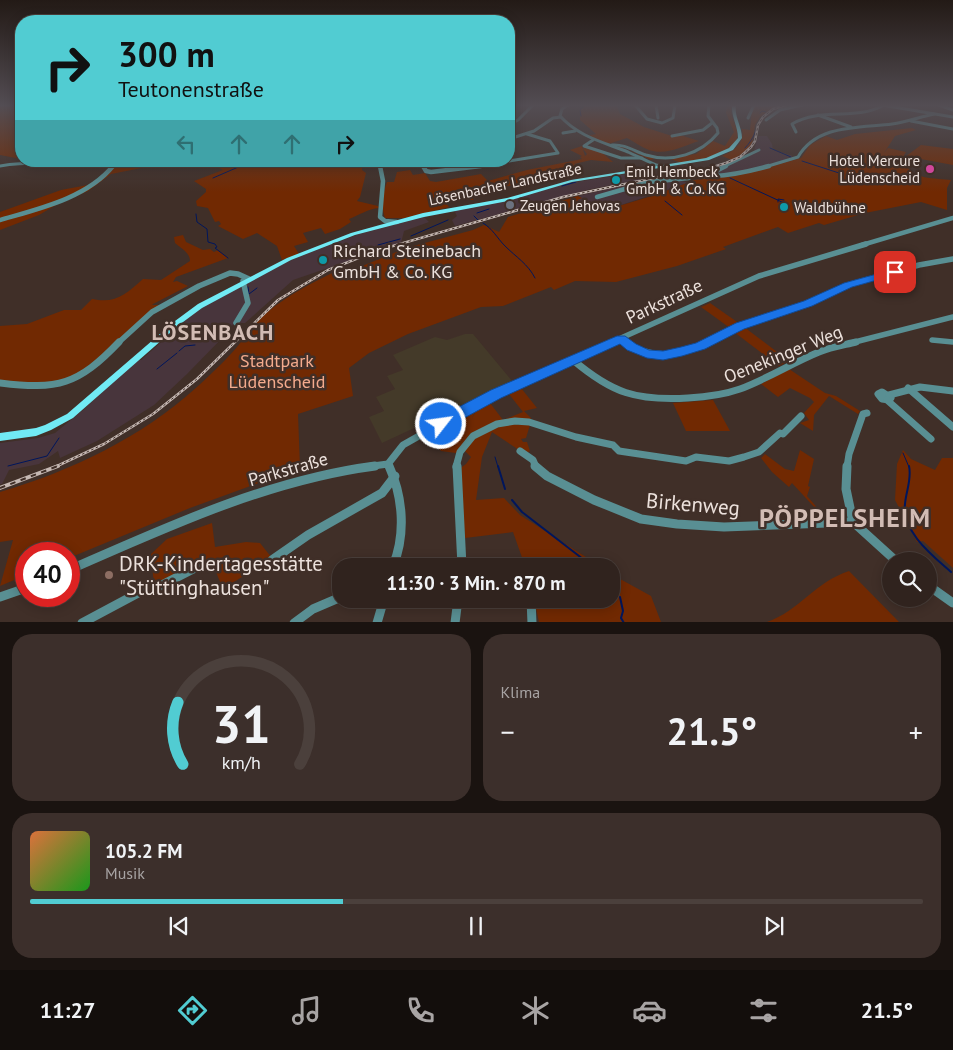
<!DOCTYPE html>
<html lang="de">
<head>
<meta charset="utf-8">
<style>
  body { margin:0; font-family:"PT Sans",sans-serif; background:#3c2f2b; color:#f1f3f6; height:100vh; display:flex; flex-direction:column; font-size:19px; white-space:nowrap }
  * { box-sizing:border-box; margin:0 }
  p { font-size:16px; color:#a8a4a4 }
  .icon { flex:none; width:28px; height:28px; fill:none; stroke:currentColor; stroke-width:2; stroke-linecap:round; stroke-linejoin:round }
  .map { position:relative; height:622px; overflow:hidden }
  .details { display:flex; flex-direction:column; gap:12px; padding:12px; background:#1a1310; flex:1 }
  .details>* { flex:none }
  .hud { position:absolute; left:15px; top:15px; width:500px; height:152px; border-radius:20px; box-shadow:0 2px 12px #0003,0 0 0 1px #4b403c; background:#51ccd2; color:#111; overflow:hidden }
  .buttons { position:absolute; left:882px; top:552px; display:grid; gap:10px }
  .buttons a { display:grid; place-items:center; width:55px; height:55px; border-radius:50%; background:#30231e; box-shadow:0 2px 12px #0003,0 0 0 1px #4b403c; font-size:25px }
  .speed { position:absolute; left:15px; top:542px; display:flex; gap:10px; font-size:25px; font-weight:700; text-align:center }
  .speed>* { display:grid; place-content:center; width:65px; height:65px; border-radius:50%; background:#30231e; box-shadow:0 2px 12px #0003,0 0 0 1px #4b403c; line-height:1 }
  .speed .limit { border:8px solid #d22; background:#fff; color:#111 }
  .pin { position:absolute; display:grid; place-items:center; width:42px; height:42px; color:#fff; margin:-21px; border-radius:10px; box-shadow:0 2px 8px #0006 }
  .me { position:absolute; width:55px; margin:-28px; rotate:60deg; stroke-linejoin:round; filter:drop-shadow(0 0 4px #0008) }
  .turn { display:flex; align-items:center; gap:18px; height:105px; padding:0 20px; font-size:22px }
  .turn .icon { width:65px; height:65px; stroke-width:2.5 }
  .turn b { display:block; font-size:35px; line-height:42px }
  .lanes { display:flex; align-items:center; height:48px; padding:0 20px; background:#0003; justify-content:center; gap:25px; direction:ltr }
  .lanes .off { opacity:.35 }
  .big { font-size:38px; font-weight:700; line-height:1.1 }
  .details .tile { flex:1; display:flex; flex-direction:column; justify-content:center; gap:8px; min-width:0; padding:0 18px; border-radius:20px; background:#3c2f2b }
  .details .dial { align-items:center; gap:0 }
  .dial svg { height:130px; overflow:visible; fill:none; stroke:#4b403c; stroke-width:7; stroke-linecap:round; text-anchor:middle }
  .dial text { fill:#f1f3f6; stroke:none }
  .song { display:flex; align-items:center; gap:15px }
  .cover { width:60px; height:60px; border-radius:8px; background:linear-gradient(135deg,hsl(20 70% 55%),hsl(120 70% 35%)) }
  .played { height:5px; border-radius:2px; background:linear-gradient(90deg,#51ccd2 35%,#4b403c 35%) }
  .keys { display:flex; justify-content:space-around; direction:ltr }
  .heat { display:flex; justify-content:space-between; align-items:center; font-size:28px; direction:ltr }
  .details .tiles { flex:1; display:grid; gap:12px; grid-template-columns:1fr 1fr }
  .tile:last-child { grid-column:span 2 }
  .trip { position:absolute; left:332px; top:558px; width:288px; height:50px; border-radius:20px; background:#30231e; box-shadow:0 2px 12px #0003,0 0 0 1px #4b403c; font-weight:700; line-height:50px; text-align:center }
  .menu { display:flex; height:80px; justify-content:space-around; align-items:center; background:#130e0c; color:#a8a4a4 }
  .menu .icon { width:35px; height:35px }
  .menu .active { color:#51ccd2 }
  .menu b { font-size:22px; color:#f1f3f6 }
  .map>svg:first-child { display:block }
</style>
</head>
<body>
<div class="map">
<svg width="953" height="623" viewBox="0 0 953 623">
  <rect width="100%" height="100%" fill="#402f28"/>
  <g fill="#48353c">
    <path d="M758 136H767L772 144 773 150 793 156 780 162 738 172 707 175 754 151Z"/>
    <path d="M646 171H651L658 176 587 190 455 226 452 220 457 216 454 210 512 199 569 183Z"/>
    <path d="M671 177 688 183 609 209H590L576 200 581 198 578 196 603 190Z"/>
    <path d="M424 217 429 222 404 231 401 243 293 280 245 323H234L227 333 187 374 154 405 97 441 60 458 58 451 39 464 9 470 2 484H0V443L38 438 55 433 83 410 138 359 141 360 167 337 164 336 196 310 271 269 296 258 359 234Z"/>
  </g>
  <path fill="#443a29" d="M465 334H473L513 382 382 443 369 417 384 411 376 397 395 389 387 376 403 370 393 355 435 337 447 340Z"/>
  <g fill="#712902">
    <path d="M0 105H21V159L0 155Z"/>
    <path d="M585 105H616L620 114 644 127 672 136 680 135 699 141C686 145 666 156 649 150 641 147 635 142 627 138L608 144 586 136 596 134 580 120V111Z"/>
    <path d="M727 105H732C728 118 740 126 737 139 727 155 699 163 680 162 676 162 663 153 651 160L627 149 618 147 617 145 647 157H672L696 154 713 141 725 146 734 132 726 113Z"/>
    <path d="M767 105H785L769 111 760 117 755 125 752 145 745 152 732 160 722 156C734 151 745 143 742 129L750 130 752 110 755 106Z"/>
    <path d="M912 128 916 130 895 136 884 153 888 148 906 152 903 157H905L921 145 953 149V165L910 157 906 163C910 180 937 178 951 180L947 188V210L921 202 865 213 824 225 819 223 788 233 778 227 723 247 726 249 677 266 616 282 575 281 554 290 551 287 503 306 481 307 408 334 369 353 349 368 353 396 298 414 300 468 190 508 69 558V554H26V575L0 586 13 540 0 542V492C71 471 141 438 197 387 210 375 225 361 237 347 247 334 257 321 270 310 289 295 310 284 332 273L338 276 406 248 473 230 484 225 499 232 508 217 578 196 582 198 577 200 590 209H609L655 195 695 180 765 168 801 158 810 145 826 136 837 140 855 134Z"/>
    <path d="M582 146 585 156 587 154 583 149 585 147 600 151 613 162 591 160 574 164 581 170 480 192 474 194 473 200H466L458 193 441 197 449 207 405 218H385C381 207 383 192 387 182H394L397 172 410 170 413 175 425 173 430 181 436 182 481 174 488 181 527 170 582 159 580 157 582 156 570 150Z"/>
    <path d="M117 161H177L111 174 88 191 56 205 39 215 0 230V212L61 190 88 185 104 175Z"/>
    <path d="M212 161H257L254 164 272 167H303L312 161H362V170L366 173 360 197 357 201 378 206 379 208C368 209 359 215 349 219L351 222 340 229 325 234 321 228 303 233 308 242 294 246 299 254 282 260 277 246 257 233 243 239 218 226 221 224 219 221 215 222 208 208 197 206 196 201 206 192V189L194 181 223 170 213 165Z"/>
    <path d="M183 235 186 242 203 250 210 249 214 252 218 250 228 258 176 277 173 282 177 281 188 286 153 304 152 305H164L78 377 57 383 0 382V326L27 324 64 310H81L92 299C116 304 126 294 143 279L161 280 190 261C190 253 181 248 175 243L174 237Z"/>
    <path d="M710 303 740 324 730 328 701 307Z"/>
    <path d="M744 327 789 361 779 366 734 332Z"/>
    <path d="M789 369 825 393 836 396 860 411 858 414 829 396 814 415 813 431 800 423 809 420 804 413 814 402 810 398 790 388 778 397 761 384Z"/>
    <path d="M521 388 537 408 524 411 531 418 530 421 522 420 490 430 510 424 530 425 526 438 521 439 523 442H527L530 451 525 454 492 432 482 457 476 500 504 498 520 515 600 566H525L513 532 465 538 459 469 466 464 471 457 465 451H458L456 453 441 451 430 438 475 410 472 419 476 410 490 403 503 420 523 412 509 394Z"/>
    <path d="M713 400 730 431H686L673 403Z"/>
    <path d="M800 450 814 459 808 486 810 487 807 496 828 520H826L792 483 789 487 772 472 761 458 765 454 785 469 794 471Z"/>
    <path d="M903 450 911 459 935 470 942 458H953V568L923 541 917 542 895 500 897 464Z"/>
    <path d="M212 523 215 547 246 542 260 543 272 558 223 589 216 572 201 565 154 585 151 554 167 539Z"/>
    <path d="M849 571 899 622H767C799 611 815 582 849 571Z"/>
    <path d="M611 574 651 596 661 622H539L534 599H611Z"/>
  </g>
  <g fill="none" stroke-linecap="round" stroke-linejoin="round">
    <g stroke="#00165c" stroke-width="1">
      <path d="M760 113 762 111 766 112"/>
      <path d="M581 116 580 110 585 105"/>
      <path d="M745 148C764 128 750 117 783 105"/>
      <path d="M770 148 791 157"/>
      <path d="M802 161 839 173"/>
      <path d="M853 175 872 181"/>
      <path d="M213 178 243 165 242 162 244 161"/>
      <path d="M730 178 784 203"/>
      <path d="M880 183H893"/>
      <path d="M562 186 576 182"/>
      <path d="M665 201 682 215"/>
      <path d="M778 202V199L784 200"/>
      <path d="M477 213 489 209"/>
      <path d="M196 214 197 222 207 229 208 242 215 244 217 247 215 248 228 258"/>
      <path d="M474 216 478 220"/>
      <path d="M483 223C493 229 497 238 505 246 516 257 528 264 535 278"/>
      <path d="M411 236 448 220"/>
      <path d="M378 245 400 239"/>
      <path d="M248 287 249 294 257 288"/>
      <path d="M179 351 185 346 195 345"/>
      <path d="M157 369 177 353"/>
      <path d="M903 453 909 467"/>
      <path d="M495 457 498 467"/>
      <path d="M8 466 47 456 59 438"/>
    </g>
    <g stroke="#00165c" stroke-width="2">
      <path d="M498 466 505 489"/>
      <path d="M909 466C912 479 906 491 905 504 901 531 933 556 951 572"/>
      <path d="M512 500 522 512 592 566"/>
      <path d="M611 587 613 589"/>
      <path d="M620 597 623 611 621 618 624 623"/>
    </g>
    <g stroke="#598f93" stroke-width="3">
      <path d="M568 105 562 109 560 116C579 137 603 142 628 152 639 157 650 163 661 167"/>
      <path d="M635 105 647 119 662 123 673 118 675 105"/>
      <path d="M656 105 658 118"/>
      <path d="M882 105 953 117"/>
      <path d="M939 105 953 110"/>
      <path d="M818 115 851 127"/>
      <path d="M748 118 754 105"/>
      <path d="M766 120 780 110 802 105"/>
      <path d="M911 121 953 129"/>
      <path d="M509 125 518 120 533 105"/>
      <path d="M796 132 792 124C821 107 856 121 884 105"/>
      <path d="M563 133 575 131"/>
      <path d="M672 136 703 130 712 123"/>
      <path d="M509 139 534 131 553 118 561 117"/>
      <path d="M593 140 584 146 621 158H642"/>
      <path d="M509 145 512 148 509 149"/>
      <path d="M612 145C625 144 634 151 646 155 672 163 701 154 718 133L717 128 708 116 709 105"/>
      <path d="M380 161V167"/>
      <path d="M419 161 423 167"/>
      <path d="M509 161 558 153 550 141 527 134"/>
      <path d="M0 166C37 160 76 165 114 166"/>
      <path d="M112 167 117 161"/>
      <path d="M475 167 504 161"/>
      <path d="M723 167 759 150"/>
      <path d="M765 167 798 157C817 124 859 128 892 124 906 122 920 117 934 114"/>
    </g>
    <g stroke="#598f93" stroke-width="4.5">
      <path d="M380 166 383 181 380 217 385 221 397 222"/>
      <path d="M423 166 426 171 431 172 481 166"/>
      <path d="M658 166C694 183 732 176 769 166"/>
      <path d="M708 175 726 166"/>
      <path d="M597 197 649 182 689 178"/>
      <path d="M0 220C38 209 87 198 113 166"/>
      <path d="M862 245 953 218"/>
    </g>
    <g stroke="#598f93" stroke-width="5.5">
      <path d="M236 323 248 303 243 281"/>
      <path d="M621 339 627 343"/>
      <path d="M932 340 953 342"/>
      <path d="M118 343 152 312 199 286 230 273 238 274 249 279"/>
      <path d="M610 343 759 276 866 244"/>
      <path d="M706 343 740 326 797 307 848 285 919 265 953 259"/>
      <path d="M851 343 953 317"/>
    </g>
    <g stroke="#598f93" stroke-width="7">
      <path d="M625 342C652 361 680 356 708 342"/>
      <path d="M573 360C612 393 636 401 688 398 706 397 723 395 740 389 767 379 792 363 819 352 831 347 844 345 856 342"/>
      <path d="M0 383C58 390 78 385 119 342"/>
      <path d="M908 388 953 427"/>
      <path d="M882 392 891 398 889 400 882 399 878 394Z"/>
      <path d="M889 395 920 387 953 391"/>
      <path d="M887 400 931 439"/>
      <path d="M520 451 533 460 536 467"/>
      <path d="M388 464 389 467"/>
      <path d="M365 467 388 464 403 445 479 402 612 342"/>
      <path d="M456 467 460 452 473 436 497 424 515 421 529 422 576 437 613 445 619 451 686 461 696 457 729 461 744 457 759 452 780 433 783 434 801 416"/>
      <path d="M847 467 849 454 863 414 867 413"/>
    </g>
    <g stroke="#598f93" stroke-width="9">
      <path d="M389 466C403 497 406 534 393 566"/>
      <path d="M457 466 462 566"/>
      <path d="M535 466 547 476 594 500 641 519 677 524 724 527 853 522"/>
      <path d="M847 466 846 489 853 522 896 561"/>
      <path d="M272 560 308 535 382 493 395 476"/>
      <path d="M518 562 520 566"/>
      <path d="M69 570C167 527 268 480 375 466"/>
      <path d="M929 586 953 603"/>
      <path d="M0 597 26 588"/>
      <path d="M531 599 532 623"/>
      <path d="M82 623 140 592 158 587 197 567"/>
      <path d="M294 623 313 609 341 597"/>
      <path d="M377 623 384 599"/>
      <path d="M455 623 458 599"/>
    </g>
    <path fill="#71eaf4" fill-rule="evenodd" d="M732 105H736C734 117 742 126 742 138L733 150 709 160 572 182 508 201 424 217 355 235 291 260 202 308 179 325 73 418 51 430 36 436 0 441V433L36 428 45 425 67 414 175 321 198 304 287 258 351 233 423 213 507 198 571 180 706 158 729 148 738 138C738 126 731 117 732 105Z"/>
    <g stroke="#c4b7b2" stroke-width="2.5">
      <path id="rail-far1" d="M55 467 104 444 153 414 197 379 278 300 328 270 379 250 563 197 663 176 700 171 726 163 740 157 751 147 755 141 758 125 763 117 773 109 786 105"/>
    </g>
    <g stroke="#c4b7b2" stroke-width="4">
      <path id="rail" d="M0 488 58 466"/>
    </g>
    <use href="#rail-far1" stroke="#402f28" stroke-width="1" stroke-dasharray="2.5" stroke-linecap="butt"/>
    <use href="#rail" stroke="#402f28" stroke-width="2" stroke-dasharray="5.5" stroke-linecap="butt"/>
  </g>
  <linearGradient id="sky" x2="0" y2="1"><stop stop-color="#231a16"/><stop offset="0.55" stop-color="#534d53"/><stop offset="1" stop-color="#534d53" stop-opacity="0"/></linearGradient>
  <rect width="953" height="192" fill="url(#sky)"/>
  <path fill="#1a73e8" stroke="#114b97" d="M895 269 899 270 900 272 899 274 852 287 812 306 744 329 705 349 682 356 663 360 647 358 627 350 620 344 501 398 446 428 441 429 436 428 434 424 436 419 491 390 617 336H625L636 344 649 350 663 351 681 347 696 343 736 323 804 301 844 283Z"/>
  <circle fill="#d1479c" stroke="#402f28" stroke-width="2" cx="930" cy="169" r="5"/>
  <g fill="#0f9aa8" stroke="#402f28" stroke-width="2">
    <circle cx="616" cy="180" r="5"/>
    <circle cx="784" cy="207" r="5"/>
    <circle cx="323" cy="260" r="5"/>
  </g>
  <circle fill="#6b7280" stroke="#402f28" stroke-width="2" cx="510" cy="205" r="5"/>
  <circle fill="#8d6e63" stroke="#402f28" stroke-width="2" cx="109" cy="575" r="5"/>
  <g text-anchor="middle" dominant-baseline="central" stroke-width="5" stroke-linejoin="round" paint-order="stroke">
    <g font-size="15" fill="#ece1dc" stroke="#402f28" text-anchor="start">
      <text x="920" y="160" text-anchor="end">Hotel Mercure<tspan x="920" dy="17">Lüdenscheid</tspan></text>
      <text x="626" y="171">Emil Hembeck<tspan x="626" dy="17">GmbH &amp; Co. KG</tspan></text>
      <text x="520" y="205">Zeugen Jehovas</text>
      <text x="794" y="207">Waldbühne</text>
    </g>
    <g font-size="15" fill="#ece1dc" stroke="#402f28">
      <text transform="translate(505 184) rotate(-12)">Lösenbacher Landstraße</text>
    </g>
    <g font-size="18" fill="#ece1dc" stroke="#402f28" text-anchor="start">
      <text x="333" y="250">Richard Steinebach<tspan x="333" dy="21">GmbH &amp; Co. KG</tspan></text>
    </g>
    <g font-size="18" fill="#ece1dc" stroke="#402f28">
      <text transform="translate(664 301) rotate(-25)">Parkstraße</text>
      <text transform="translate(783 354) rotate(-22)">Oenekinger Weg</text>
      <text transform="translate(288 469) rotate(-16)">Parkstraße</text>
    </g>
    <g font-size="18" fill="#f4ab8d" stroke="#402f28">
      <text x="277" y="360">Stadtpark<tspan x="277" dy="21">Lüdenscheid</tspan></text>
    </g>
    <g font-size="21" fill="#ece1dc" stroke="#402f28">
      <text transform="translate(693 504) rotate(5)">Birkenweg</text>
    </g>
    <g font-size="21" fill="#ece1dc" stroke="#402f28" text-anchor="start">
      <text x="119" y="563">DRK-Kindertagesstätte<tspan x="119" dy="24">"Stüttinghausen"</tspan></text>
    </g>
    <g font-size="22" font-weight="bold" letter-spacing="1" fill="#d2bcb4" stroke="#402f28">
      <text x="213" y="332">LÖSENBACH</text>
    </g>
    <g font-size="26" font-weight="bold" letter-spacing="1" fill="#d2bcb4" stroke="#402f28">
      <text x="845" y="517">PÖPPELSHEIM</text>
    </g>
  </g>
</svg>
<div class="buttons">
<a><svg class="icon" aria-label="search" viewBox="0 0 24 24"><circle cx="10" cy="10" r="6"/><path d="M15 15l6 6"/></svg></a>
</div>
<div class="speed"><div class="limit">40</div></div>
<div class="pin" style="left:895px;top:272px;background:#d93025"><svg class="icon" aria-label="arrive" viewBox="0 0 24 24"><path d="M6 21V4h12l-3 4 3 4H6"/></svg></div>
<svg class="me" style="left:441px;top:424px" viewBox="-20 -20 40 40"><circle r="17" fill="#1a73e8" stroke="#fff" stroke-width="3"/><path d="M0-11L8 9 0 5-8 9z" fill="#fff"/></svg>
<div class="trip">11:30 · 3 Min. · 870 m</div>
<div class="hud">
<div class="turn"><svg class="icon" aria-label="right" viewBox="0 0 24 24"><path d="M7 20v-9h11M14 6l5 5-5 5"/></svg><div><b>300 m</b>Teutonenstraße</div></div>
<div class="lanes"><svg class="icon off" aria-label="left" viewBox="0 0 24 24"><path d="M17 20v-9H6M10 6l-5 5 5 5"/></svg><svg class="icon off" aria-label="ahead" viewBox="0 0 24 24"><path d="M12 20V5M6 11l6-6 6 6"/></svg><svg class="icon off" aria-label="ahead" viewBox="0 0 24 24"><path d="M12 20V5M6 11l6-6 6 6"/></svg><svg class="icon" aria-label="right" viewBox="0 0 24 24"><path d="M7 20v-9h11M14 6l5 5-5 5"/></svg></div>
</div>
</div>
<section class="details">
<div class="tiles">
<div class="tile dial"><svg viewBox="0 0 100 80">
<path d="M14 69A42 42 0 1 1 86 69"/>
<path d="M14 69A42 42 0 0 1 11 31" stroke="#51ccd2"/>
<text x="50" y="56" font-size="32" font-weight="700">31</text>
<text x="50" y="72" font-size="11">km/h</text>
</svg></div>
<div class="tile"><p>Klima</p>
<div class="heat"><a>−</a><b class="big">21.5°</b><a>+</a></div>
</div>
<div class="tile">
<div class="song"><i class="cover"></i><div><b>105.2 FM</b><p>Musik</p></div></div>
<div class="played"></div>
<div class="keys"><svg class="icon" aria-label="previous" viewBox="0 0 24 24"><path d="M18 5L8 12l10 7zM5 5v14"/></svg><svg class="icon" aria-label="pause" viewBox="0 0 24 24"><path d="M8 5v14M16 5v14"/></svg><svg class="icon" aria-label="next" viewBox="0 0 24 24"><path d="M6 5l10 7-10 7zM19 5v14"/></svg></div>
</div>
</div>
</section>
<nav class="menu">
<b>11:27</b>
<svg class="icon active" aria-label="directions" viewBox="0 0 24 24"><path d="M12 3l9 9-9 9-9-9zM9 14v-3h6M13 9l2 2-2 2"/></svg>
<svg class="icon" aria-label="music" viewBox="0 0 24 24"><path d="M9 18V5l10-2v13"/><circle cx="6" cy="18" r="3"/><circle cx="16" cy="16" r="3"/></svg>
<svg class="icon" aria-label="phone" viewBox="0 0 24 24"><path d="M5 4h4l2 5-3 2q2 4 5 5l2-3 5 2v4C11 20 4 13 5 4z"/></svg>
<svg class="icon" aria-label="climate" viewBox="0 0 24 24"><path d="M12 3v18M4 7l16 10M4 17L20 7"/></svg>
<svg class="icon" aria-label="car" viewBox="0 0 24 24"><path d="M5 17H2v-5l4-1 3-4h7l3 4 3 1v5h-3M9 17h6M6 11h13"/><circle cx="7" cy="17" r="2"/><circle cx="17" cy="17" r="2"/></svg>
<svg class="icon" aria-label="filters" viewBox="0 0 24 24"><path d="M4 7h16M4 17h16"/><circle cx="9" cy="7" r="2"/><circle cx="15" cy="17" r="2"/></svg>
<b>21.5°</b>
</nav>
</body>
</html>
